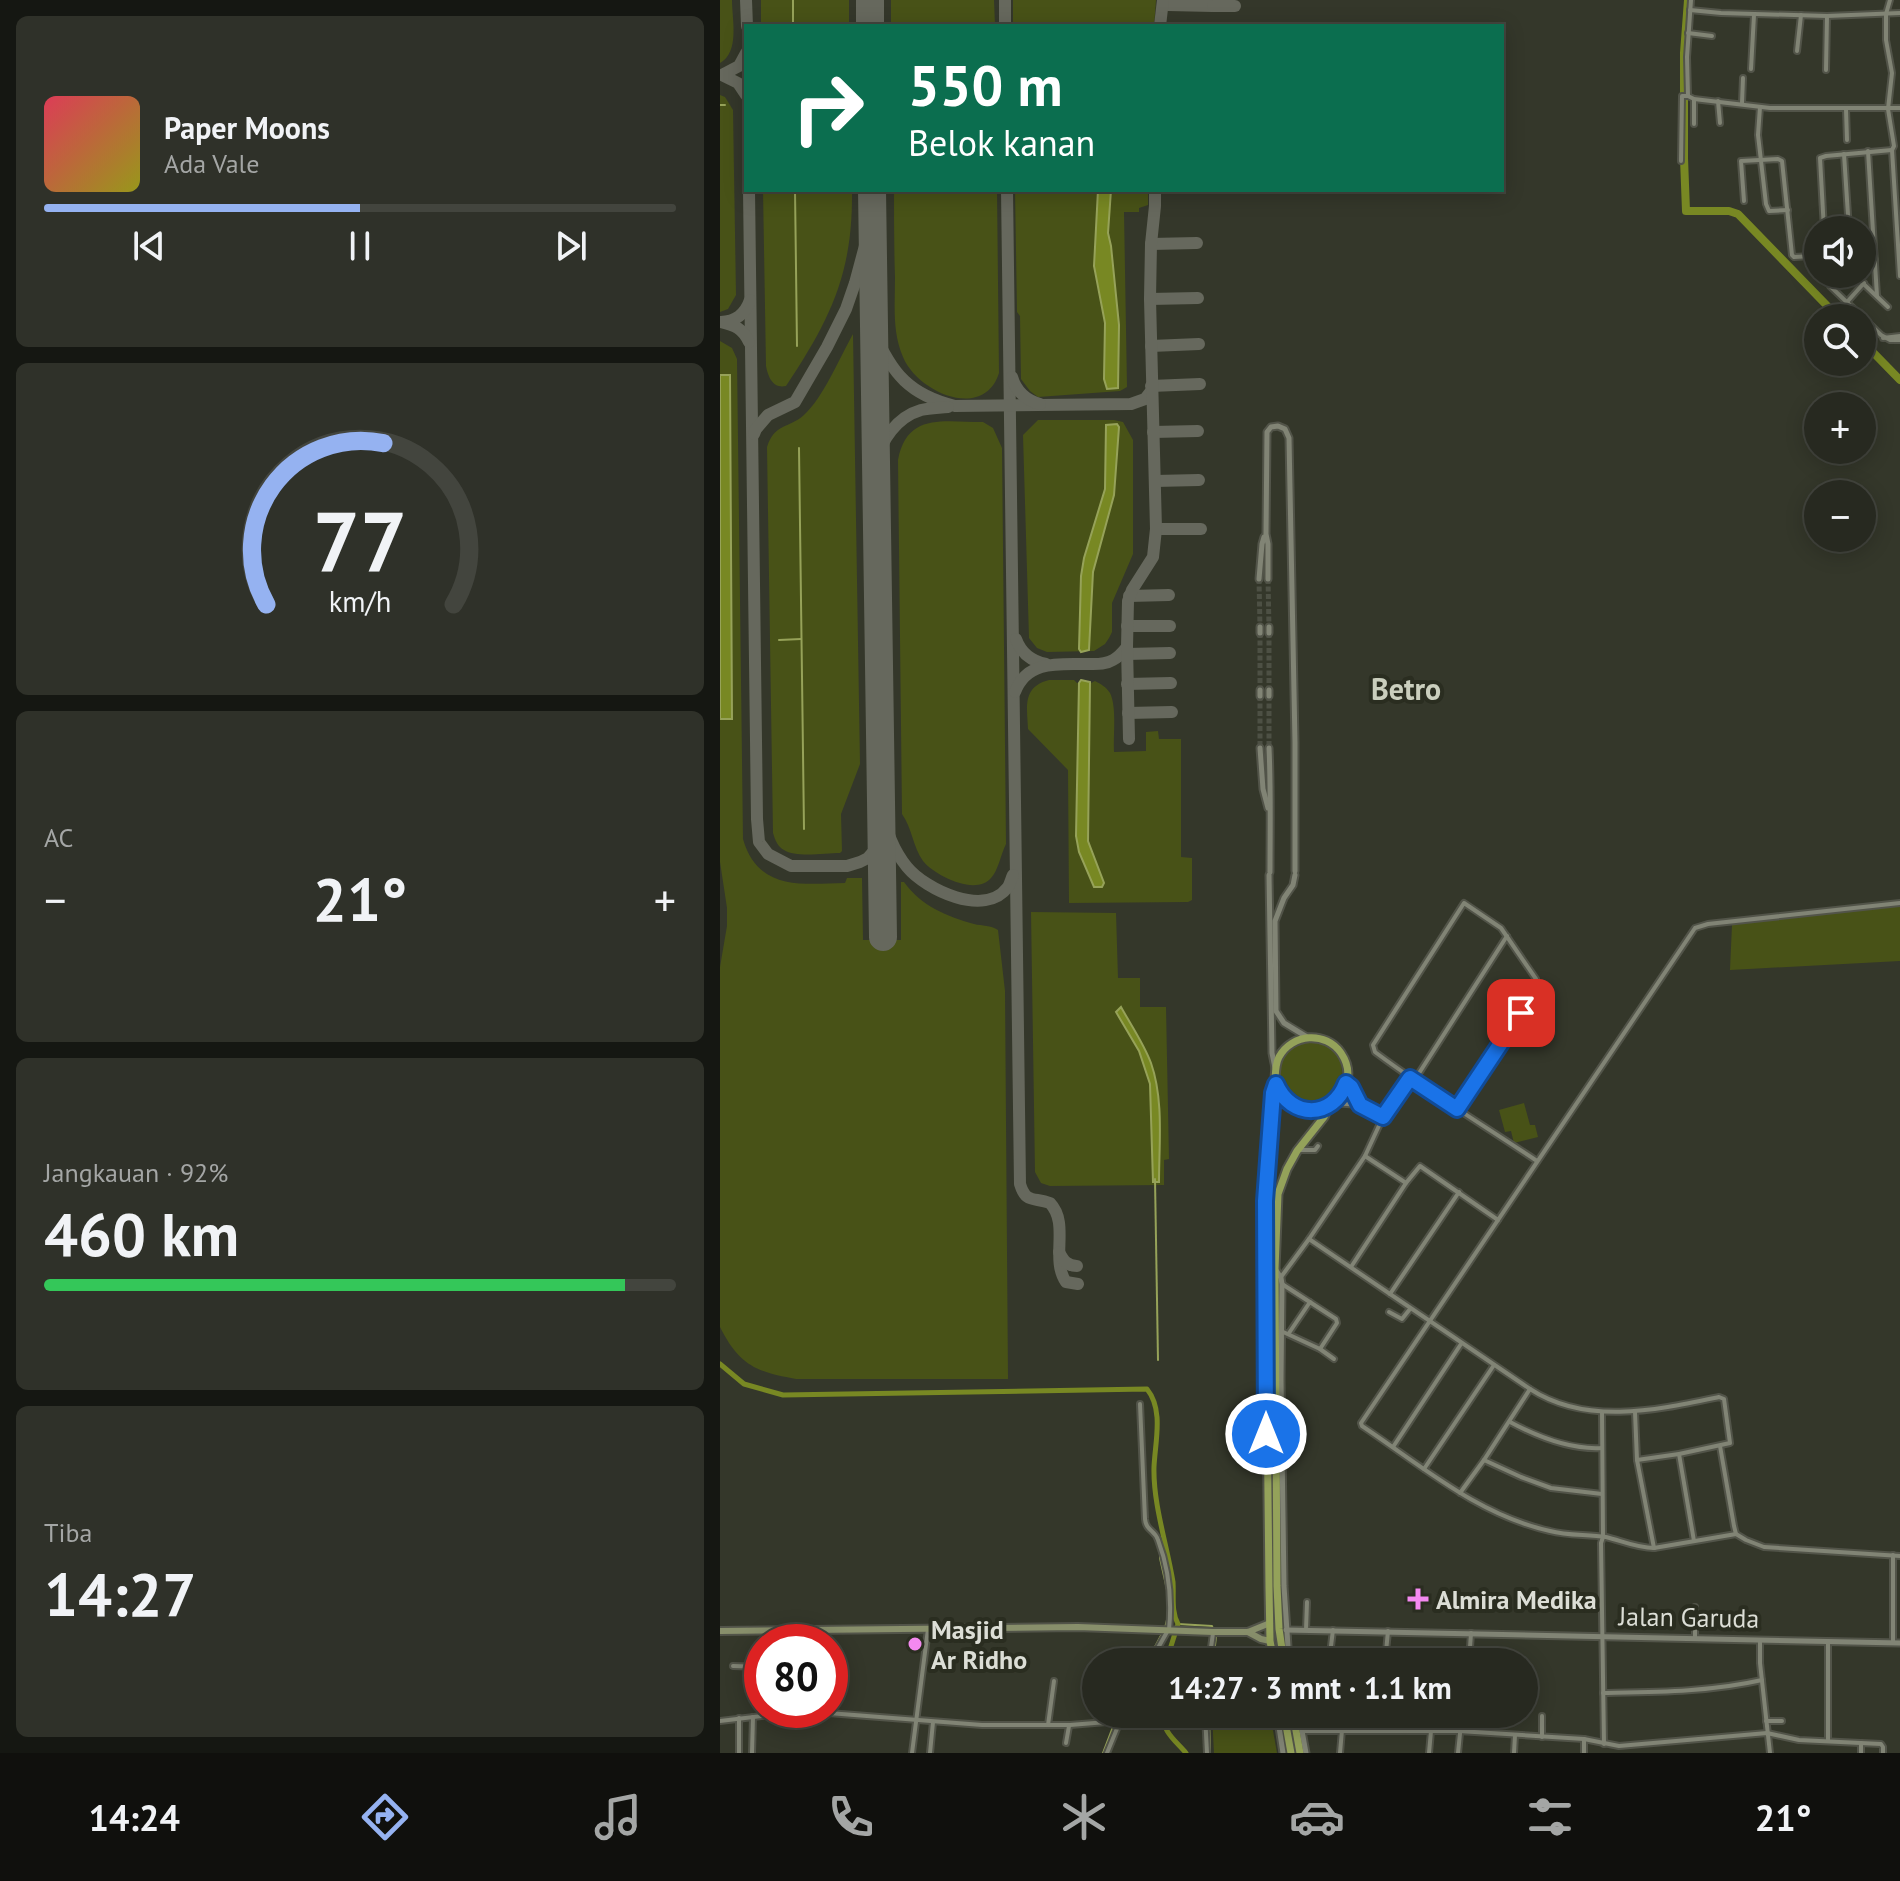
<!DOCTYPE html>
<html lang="id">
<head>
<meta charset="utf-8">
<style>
  body { margin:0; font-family:"PT Sans",sans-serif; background:#2f3129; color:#f1f3f6; height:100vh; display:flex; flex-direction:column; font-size:30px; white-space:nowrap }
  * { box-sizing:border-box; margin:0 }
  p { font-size:26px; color:#a4a6a5 }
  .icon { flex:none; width:44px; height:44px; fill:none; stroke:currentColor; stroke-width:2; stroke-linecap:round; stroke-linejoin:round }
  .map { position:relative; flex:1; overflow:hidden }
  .panel { display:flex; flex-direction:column; gap:16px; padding:16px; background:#151712; width:720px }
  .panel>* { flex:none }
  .banner { position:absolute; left:24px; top:24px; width:760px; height:168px; border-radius:0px; box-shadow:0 4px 20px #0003,0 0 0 2px #43453e; background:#0b6e4f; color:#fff; overflow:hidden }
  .fabs { position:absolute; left:1084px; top:216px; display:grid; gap:16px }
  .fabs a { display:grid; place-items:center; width:72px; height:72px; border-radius:50%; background:#272920; box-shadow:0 4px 20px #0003,0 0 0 2px #43453e; font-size:40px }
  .speed { position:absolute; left:24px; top:1624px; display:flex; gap:16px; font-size:40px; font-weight:700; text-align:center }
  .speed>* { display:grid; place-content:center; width:104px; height:104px; border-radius:50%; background:#272920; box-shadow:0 4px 20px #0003,0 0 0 2px #43453e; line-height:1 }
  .speed .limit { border:12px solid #d22; background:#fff; color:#111 }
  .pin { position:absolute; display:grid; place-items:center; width:68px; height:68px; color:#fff; margin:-34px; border-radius:16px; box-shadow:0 4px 12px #0006 }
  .me { position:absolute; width:88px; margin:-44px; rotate:0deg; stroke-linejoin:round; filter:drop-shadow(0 0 6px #0008) }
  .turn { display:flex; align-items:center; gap:28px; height:168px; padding:0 32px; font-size:36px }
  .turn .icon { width:104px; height:104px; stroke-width:2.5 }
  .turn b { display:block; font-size:56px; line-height:68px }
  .big { font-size:60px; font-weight:700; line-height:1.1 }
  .panel .card { flex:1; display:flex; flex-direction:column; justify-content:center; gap:12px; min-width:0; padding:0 28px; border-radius:12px; background:#2f3129 }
  .panel .dial { align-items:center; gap:0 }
  .dial svg { height:208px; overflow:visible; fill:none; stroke:#43453e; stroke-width:7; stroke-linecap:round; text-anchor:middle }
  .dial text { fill:#f1f3f6; stroke:none }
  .song { display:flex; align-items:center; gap:24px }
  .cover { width:96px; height:96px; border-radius:12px; background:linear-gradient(135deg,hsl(350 70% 55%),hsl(60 70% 35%)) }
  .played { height:8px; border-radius:4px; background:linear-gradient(90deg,#95b2f1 50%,#43453e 50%) }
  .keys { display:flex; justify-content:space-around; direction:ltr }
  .heat { display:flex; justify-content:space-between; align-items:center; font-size:44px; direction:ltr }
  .charge { height:12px; border-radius:6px; background:linear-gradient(90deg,#34c759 92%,#43453e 0) }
  .trip { position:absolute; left:362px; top:1648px; width:456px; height:80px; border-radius:40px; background:#272920; box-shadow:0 4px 20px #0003,0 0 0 2px #43453e; font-weight:700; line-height:80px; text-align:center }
  .dock { display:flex; height:128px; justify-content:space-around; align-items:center; background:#10100d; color:#a4a6a5 }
  .dock .icon { width:56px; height:56px }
  .dock .current { color:#95b2f1 }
  .dock b { font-size:36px; color:#f1f3f6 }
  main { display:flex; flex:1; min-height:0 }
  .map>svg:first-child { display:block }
</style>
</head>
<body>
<main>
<section class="panel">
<div class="card">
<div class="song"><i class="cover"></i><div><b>Paper Moons</b><p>Ada Vale</p></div></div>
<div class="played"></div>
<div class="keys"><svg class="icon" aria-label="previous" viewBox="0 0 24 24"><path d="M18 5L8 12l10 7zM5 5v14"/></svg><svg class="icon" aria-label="pause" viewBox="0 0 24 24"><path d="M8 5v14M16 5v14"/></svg><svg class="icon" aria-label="next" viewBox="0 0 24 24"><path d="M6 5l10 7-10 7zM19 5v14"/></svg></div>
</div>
<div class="card dial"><svg viewBox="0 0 100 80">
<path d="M14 69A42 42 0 1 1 86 69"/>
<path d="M14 69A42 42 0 0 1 59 7" stroke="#95b2f1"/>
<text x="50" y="56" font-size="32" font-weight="700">77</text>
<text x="50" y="72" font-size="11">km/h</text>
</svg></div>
<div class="card"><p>AC</p>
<div class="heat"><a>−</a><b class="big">21°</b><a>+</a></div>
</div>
<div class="card"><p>Jangkauan · 92%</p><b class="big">460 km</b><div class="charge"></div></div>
<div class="card"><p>Tiba</p><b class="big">14:27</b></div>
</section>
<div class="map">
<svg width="1180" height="1753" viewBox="0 0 1180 1753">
  <rect width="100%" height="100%" fill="#34372a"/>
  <g fill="#485217">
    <path d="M0 0H12C12 20 20 52 0 63Z"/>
    <rect x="41" y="0" width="88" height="26"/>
    <path d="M171 0H274L275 26H171Z"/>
    <path d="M293 0H436L434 26H293Z"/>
    <path d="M0 95 5 97 13 110 16 295 8 309 0 312Z"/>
    <path d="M43 190H132C133 273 111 318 66 386 53 389 48 377 46 366Z"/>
    <path d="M174 190H277L279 373C264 421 198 393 183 357 172 332 175 304 175 277 174 248 174 219 174 190Z"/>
    <path d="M295 190H428V205L419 208V212H404L407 387 400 391 318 397 310 391 301 379 300 316 297 312Z"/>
    <path d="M133 334 140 764 121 814 122 851 120 853C105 853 76 858 64 850 58 847 55 840 53 833L47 447C55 423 68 429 84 415 103 398 120 357 133 334Z"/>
    <path d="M0 341 12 348 17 359 23 839C38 891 82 884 125 883L127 878H142L143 940H181V882H184C201 906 226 916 254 924 262 926 271 925 278 930L285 991 288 1379H76C36 1372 19 1365 0 1327V967L7 926V908L0 862V719H12L10 389 9 375H0Z"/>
    <path d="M318 420H394L403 422 413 440V554L392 603V632L389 638 385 644 374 651 327 652 317 648 309 638 303 435Z"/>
    <path d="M263 422 273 428 282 448 286 844C281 854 278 871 271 878 256 896 215 876 203 861 193 847 192 828 182 814L178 460C187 412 224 422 263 422Z"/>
    <path d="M329 680H354L357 683H371L375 681C381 684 386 687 390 693 397 707 393 736 394 752L426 751V732L438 731 439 739H461V857L472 858V900L468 902 349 903 348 770 308 729C307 707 302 687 329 680Z"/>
    <path d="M1180 905V961L1010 970 1012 925Z"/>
    <path d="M311 912 396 913 398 978H420V1007H446L449 1159 444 1160V1185L330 1186 321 1183 315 1172Z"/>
    <circle cx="590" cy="1072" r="32"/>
    <path d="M804 1103 810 1125H815L818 1137 794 1143 791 1131 785 1132 779 1110Z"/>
    <path d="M492 1714H550L557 1753H494Z"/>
  </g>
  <g fill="#788823" stroke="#96a259" stroke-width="2">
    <path d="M378 190H391L388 233 391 246 399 325 398 388 387 389 384 379 385 323 374 266Z"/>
    <path d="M0 375H10L12 719H0Z"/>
    <path d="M397 424 399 427 394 495 373 572 369 650 361 652 359 649 361 576 364 558 385 489 386 425Z"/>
    <path d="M361 680 370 682 368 841 384 883 382 887H374L359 852 356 836 359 683Z"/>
    <path d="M401 1007C411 1025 424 1044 431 1063 444 1100 439 1144 439 1182H433L430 1084 419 1051 396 1012Z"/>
  </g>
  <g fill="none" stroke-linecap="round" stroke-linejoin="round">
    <g stroke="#96a259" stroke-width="2">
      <path d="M73 0V26"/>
      <path d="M0 105H5"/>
      <path d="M75 190 77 346"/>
      <path d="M79 448 84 829"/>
      <path d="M59 640 81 639"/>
      <path d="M435 1179 438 1360"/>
      <path d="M447 1552 440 1554V1558L448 1594"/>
      <path d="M458 1624 492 1626 493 1629"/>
      <path d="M427 1662 445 1628 448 1616"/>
      <path d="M493 1662 496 1637"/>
      <path d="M489 1714 490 1753"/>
      <path d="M383 1753 394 1724"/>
    </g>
    <g stroke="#788823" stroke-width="5">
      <path d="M0 1364 24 1384 63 1395 427 1389C444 1410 435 1442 434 1467 433 1504 447 1545 453 1582 454 1596 451 1611 458 1624L446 1662"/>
      <path d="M444 1714C441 1731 456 1741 466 1753"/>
    </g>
    <g stroke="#788823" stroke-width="8">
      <path d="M968 0 964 53V158L966 211H1009L1018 214 1119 318"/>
      <path d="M1142 341 1180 380"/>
    </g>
    <g stroke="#66685d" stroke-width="12">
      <path d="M26 0 27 26"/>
      <path d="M285 0V26"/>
      <path d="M443 0 448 5 493 6 498 0"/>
      <path d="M493 6H515"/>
      <path d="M440 26 443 0"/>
      <path d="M26 53 19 66 2 75 18 83 26 95"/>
      <path d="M29 190 37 819 39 842 48 854 71 866H127L140 862 148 858 154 851 158 842 161 828"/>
      <path d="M287 190 300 1184C306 1204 314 1197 330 1203 350 1224 330 1259 346 1282L358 1284"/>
      <path d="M431 244 477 243"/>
      <path d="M430 299 478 298"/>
      <path d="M154 332C172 374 190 395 235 406L411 404 425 399 432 390"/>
      <path d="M29 342C23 329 15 325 1 322 15 321 25 315 30 300"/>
      <path d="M431 346 479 344"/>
      <path d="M292 377C296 391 305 400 320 404"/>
      <path d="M431 386 480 384"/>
      <path d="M433 432 478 431"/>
      <path d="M34 434 36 429 48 415 75 402 107 347 126 309 135 283 153 216"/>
      <path d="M156 463C161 440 177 417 201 410 210 408 219 408 228 407"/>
      <path d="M435 481 479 480"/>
      <path d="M436 529H481"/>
      <path d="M409 596 449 595"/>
      <path d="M407 626H450"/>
      <path d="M296 639C301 653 311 661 326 664"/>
      <path d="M407 654 450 653"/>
      <path d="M407 684 451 683"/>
      <path d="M295 692C307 660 339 664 367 664 376 664 385 665 393 660 399 657 403 652 407 647"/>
      <path d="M408 713 452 712"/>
      <path d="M409 739 407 647 408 601 412 590 433 557 436 529 430 299 431 244 435 206V190"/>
      <path d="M161 810C167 831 173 850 187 867 206 890 265 918 288 887 290 884 291 879 293 875"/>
      <path d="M339 1252C343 1260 347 1266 357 1266"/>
    </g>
    <g stroke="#66685d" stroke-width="28">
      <path d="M150 0V26"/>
      <path d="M152 190 163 937"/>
    </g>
    <g stroke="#4d5044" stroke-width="5" stroke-dasharray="5 2.5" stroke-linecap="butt">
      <path d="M539 579 540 627"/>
      <path d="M548 579 549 627"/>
      <path d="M540 633V690"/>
      <path d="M549 633V690"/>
      <path d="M540 696V748"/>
      <path d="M549 696V748"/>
    </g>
    <g stroke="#525449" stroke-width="8">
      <g id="minor">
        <path d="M1170 0 1166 14V40L1172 73 1168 109 1174 146 1172 150 1180 276"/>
        <path d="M970 10 1001 13 1107 16 1180 13"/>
        <path d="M968 33 992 36"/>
        <path d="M1077 51 1081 15"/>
        <path d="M1031 69 1034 15"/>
        <path d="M1106 70 1107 16"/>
        <path d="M968 96 967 57 971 0"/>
        <path d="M974 99V124"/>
        <path d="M998 101 1000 123"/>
        <path d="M1022 103 1023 78"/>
        <path d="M1040 107 1038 135 1046 204 1049 211 1068 210"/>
        <path d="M1126 109 1127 140"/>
        <path d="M1148 151 1157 296"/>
        <path d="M1124 154 1129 230"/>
        <path d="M961 161 962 96H968L974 99 1050 108H1180"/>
        <path d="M1024 201 1021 161 1058 159 1062 161 1072 255 1074 257 1092 256"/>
        <path d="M1104 230 1100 158 1106 156 1172 150"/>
        <path d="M1142 261 1155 260"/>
        <path d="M1107 274 1110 286 1161 335 1170 340H1180"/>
        <path d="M1133 274 1168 307"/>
        <path d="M1127 302 1144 283"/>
        <path d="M1163 338 1180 336"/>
        <path d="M694 1081 787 936"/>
        <path d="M627 1083 640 1105"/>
        <path d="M613 1103 640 1105 663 1117"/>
        <path d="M737 1109 818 986 816 979 781 928 744 903 653 1045 655 1052C707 1091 763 1125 817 1161"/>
        <path d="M580 1150H595L598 1146"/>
        <path d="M645 1156 686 1183"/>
        <path d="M589 1239 810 1389C867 1426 937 1410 999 1397L1004 1399 1010 1443 959 1454 917 1460"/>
        <path d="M631 1267 686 1183 700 1166 778 1220"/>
        <path d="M561 1277 589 1239 645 1156 663 1117 690 1078"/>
        <path d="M562 1284 616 1319 617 1323 600 1349"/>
        <path d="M670 1294 739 1192"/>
        <path d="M669 1312 682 1319 690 1309"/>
        <path d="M561 1331 600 1349 614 1359"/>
        <path d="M569 1333 590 1302"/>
        <path d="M420 1404 425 1519C426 1531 435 1530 438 1540 449 1569 452 1600 449 1630"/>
        <path d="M882 1412 883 1537 881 1543 884 1744"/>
        <path d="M915 1412 917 1460 934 1548"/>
        <path d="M790 1422C818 1437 850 1450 882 1448"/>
        <path d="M1000 1446 1014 1526 1016 1534 1026 1540 1044 1547 1180 1556"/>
        <path d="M673 1447 741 1344"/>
        <path d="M959 1454 974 1541"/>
        <path d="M764 1460 801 1477 831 1488 882 1494"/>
        <path d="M704 1469 774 1365"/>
        <path d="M740 1493 764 1460 810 1389"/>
        <path d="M1016 1534 934 1548C917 1548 902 1541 886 1537 868 1534 848 1536 830 1531 758 1515 702 1466 642 1426L641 1423 975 928 988 924 1180 903"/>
        <path d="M975 1607V1637"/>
        <path d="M586 1630 587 1602"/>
        <path d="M105 1631V1642"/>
        <path d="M1040 1640V1663L1050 1753"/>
        <path d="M1108 1641V1741"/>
        <path d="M51 1642 52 1631"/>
        <path d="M86 1642 87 1631"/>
        <path d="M1173 1643V1555"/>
        <path d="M430 1662 447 1632"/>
        <path d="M489 1662 493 1633"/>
        <path d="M609 1662 613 1630"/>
        <path d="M665 1662 668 1631"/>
        <path d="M749 1662 751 1633"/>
        <path d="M13 1666 42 1667"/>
        <path d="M883 1693C936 1692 989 1692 1042 1680"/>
        <path d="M485 1714 487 1753"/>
        <path d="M615 1714 616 1730"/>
        <path d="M822 1716V1737"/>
        <path d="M0 1721 83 1711 262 1725H350L399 1721"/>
        <path d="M1046 1721H1062"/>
        <path d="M328 1725 334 1681"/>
        <path d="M666 1730V1714"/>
        <path d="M582 1731H739L864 1739 899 1746 1047 1733 1079 1740 1161 1744 1163 1747V1753"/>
        <path d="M685 1731V1714"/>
        <path d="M864 1739V1753"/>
        <path d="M346 1743 349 1726"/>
        <path d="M1141 1743V1753"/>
        <path d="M19 1753V1718"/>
        <path d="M32 1753 33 1717"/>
        <path d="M192 1753 208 1629"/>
        <path d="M210 1753 213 1722"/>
        <path d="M387 1753 403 1714"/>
        <path d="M620 1753 622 1730"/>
        <path d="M709 1753 711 1731"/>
        <path d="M738 1753 742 1714"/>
        <path d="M794 1753 795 1735"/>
      </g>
    </g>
    <g stroke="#525449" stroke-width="9">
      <g id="tertiary">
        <path d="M539 579 542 544 544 537"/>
        <path d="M548 579V544L546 534 547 432 551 427 558 426 565 429 569 438 575 742V871"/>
        <path d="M549 627V633"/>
        <path d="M540 633V627"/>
        <path d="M540 690V696"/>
        <path d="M549 690V696"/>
        <path d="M540 748 543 789 548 808"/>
        <path d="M549 748C551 789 550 830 550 872"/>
        <path d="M549 875 552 1053 555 1068"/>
        <path d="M575 875 573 885 564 898 555 921 556 1011 564 1023 587 1037"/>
        <path d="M556 1270 561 1278 562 1284 561 1379 564 1586 569 1662"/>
        <path d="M566 1630 1180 1643"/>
        <path d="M557 1714 563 1753"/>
        <path d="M579 1714 586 1753"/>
      </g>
    </g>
    <g stroke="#525449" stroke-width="10">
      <g id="secondary">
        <path d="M0 1631 358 1627 493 1632H528L550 1623"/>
        <path d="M528 1632 541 1639 550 1641"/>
      </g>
    </g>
    <g stroke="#525449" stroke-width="11">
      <g id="trunk">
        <path d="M554 1662 550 1641 549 1588 545 1217 553 1093C557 1081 553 1069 559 1057 572 1033 606 1031 621 1053 650 1096 578 1138 556 1084"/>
        <path d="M564 1662 559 1629 557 1586 555 1269 558 1194 567 1169 577 1151 604 1117 609 1106"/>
        <path d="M564 1714 571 1753"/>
        <path d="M573 1714 580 1753"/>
      </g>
    </g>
    <use href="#minor" stroke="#818475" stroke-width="4"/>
    <use href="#tertiary" stroke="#818475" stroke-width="5"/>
    <use href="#secondary" stroke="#888f6b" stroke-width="6"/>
    <use href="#trunk" stroke="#94a25a" stroke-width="7"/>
  </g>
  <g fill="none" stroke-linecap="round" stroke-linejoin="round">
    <g stroke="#114b97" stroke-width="20">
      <path id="route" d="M546 1434 545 1201 553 1093 556 1084C571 1119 613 1119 626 1083L631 1087 640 1105 663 1117 690 1078 737 1109 801 1013"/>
    </g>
    <use href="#route" stroke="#1a73e8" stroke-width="14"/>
  </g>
  <g fill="#f489f0" stroke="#2a2d20" stroke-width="3">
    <path d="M694 1587h8v8h8v8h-8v8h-8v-8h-8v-8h8z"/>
    <circle cx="195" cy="1644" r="8"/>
  </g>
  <g text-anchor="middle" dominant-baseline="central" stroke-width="8" stroke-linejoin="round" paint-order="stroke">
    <g font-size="26" font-weight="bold" fill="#dcded6" stroke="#2a2d20" text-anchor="start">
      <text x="716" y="1599">Almira Medika</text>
      <text x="211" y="1629">Masjid<tspan x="211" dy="30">Ar Ridho</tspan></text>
    </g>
    <g font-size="26" fill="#dcded6" stroke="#2a2d20">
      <text transform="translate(969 1617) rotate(1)">Jalan Garuda</text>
    </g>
    <g font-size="30" font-weight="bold" fill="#cacebd" stroke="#2a2d20">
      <text x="686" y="688">Betro</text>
    </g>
  </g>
</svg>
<div class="fabs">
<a><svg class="icon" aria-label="sound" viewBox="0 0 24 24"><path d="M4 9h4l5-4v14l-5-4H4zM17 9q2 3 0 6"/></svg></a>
<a><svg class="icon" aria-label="search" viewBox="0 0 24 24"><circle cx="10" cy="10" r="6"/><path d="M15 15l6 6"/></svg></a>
<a>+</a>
<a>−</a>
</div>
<div class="speed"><div class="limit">80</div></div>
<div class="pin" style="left:801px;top:1013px;background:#d93025"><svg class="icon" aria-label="arrive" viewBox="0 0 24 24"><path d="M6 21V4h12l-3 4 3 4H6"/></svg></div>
<svg class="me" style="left:546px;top:1434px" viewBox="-20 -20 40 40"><circle r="17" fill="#1a73e8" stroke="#fff" stroke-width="3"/><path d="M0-11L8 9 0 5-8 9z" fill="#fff"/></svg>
<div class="trip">14:27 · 3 mnt · 1.1 km</div>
<div class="banner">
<div class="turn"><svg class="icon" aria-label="right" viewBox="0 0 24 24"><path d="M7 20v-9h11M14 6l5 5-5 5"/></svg><div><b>550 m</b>Belok kanan</div></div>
</div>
</div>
</main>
<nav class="dock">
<b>14:24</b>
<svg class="icon current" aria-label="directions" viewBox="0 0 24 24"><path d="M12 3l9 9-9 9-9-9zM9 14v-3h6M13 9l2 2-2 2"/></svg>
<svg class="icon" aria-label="music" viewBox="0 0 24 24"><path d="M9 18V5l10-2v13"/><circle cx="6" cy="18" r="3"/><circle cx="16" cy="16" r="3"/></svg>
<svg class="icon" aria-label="phone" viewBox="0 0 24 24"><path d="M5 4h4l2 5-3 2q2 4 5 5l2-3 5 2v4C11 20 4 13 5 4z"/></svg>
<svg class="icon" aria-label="climate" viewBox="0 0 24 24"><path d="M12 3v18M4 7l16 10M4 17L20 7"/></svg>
<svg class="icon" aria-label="car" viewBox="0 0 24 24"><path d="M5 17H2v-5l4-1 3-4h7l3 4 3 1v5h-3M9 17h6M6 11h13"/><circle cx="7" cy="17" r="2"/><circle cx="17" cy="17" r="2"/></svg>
<svg class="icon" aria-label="filters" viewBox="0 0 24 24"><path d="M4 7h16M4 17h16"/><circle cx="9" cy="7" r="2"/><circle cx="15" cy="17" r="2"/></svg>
<b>21°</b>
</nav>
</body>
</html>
